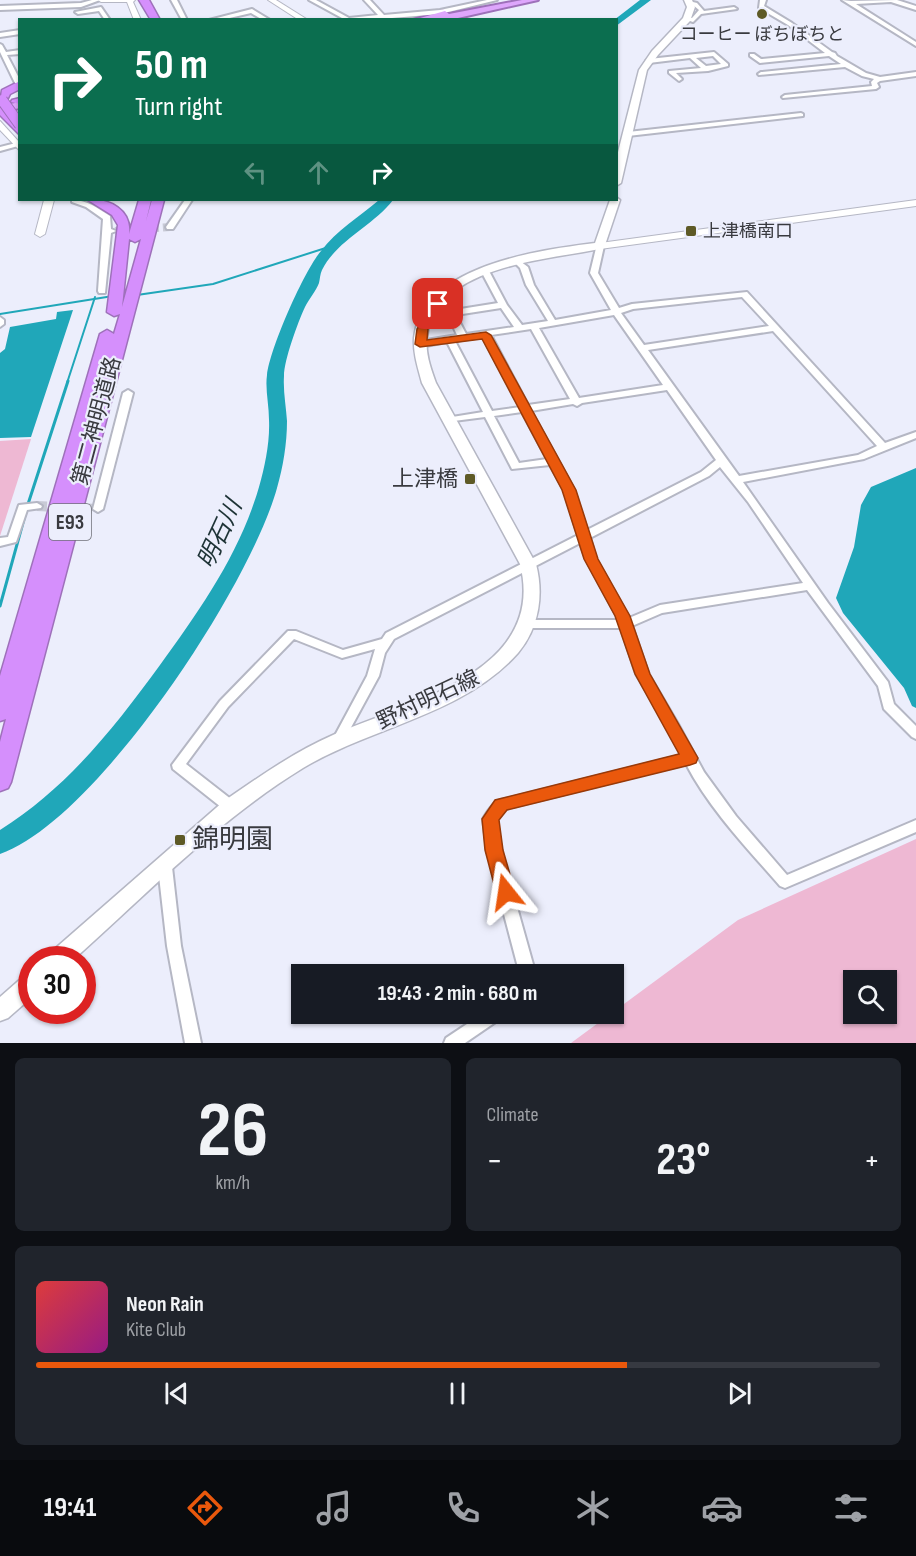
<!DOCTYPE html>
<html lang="en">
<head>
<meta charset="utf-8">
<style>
  body { margin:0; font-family:"Sofia Sans Condensed","Noto Sans JP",sans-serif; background:#20242c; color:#f1f3f6; height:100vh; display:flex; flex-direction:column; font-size:22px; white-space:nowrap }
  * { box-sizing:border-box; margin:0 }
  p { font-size:20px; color:#9ea1a6 }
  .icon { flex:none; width:33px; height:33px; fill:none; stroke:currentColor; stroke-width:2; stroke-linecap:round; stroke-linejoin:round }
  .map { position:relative; height:1043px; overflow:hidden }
  .side { display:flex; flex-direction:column; gap:15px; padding:15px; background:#0d0f14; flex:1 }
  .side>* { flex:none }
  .hud { position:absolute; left:18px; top:18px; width:600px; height:183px; border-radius:0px; box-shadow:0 2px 4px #0004; background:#0b6e4f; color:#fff; overflow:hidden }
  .buttons { position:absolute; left:843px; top:970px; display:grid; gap:12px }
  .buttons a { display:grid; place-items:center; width:54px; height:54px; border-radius:0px; background:#171b24; box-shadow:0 2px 4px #0004; font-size:30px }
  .speed { position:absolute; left:18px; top:946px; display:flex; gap:12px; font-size:30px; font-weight:700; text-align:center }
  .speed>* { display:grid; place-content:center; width:78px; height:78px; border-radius:50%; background:#171b24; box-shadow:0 2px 4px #0004; line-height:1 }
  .speed .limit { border:9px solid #d22; background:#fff; color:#111 }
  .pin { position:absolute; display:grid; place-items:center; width:51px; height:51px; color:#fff; margin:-26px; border-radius:12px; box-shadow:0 3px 9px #0006 }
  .me { position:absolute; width:66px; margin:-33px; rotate:345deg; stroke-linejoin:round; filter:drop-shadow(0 0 4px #0008) }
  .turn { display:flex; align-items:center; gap:21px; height:126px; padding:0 18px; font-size:27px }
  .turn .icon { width:78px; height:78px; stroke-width:2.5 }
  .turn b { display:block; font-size:42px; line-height:51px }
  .lanes { display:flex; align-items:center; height:57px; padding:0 18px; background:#0003; justify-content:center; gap:30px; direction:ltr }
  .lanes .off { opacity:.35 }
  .big { font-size:45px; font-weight:700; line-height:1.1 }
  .side .widget { flex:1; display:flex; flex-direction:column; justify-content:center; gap:9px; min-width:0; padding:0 21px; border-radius:9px; background:#20242c }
  .side .dial { align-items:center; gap:0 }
  .dial b { font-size:78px; line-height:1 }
  .song { display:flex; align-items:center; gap:18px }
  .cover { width:72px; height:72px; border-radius:9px; background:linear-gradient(135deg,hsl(0 70% 55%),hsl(310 70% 35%)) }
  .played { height:6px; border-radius:3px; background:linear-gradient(90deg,#ea580c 70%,#363941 70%) }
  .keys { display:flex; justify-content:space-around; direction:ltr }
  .heat { display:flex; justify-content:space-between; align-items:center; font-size:33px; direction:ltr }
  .side .tiles { flex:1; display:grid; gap:15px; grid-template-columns:1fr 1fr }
  .widget:last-child { grid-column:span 2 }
  .trip { position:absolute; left:291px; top:964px; width:333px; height:60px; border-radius:0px; background:#171b24; box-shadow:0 2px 4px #0004; font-weight:700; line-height:60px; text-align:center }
  .tab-bar { display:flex; height:96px; justify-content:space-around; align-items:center; background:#090b0e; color:#9ea1a6 }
  .tab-bar .icon { width:42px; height:42px }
  .tab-bar .on { color:#ea580c }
  .tab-bar b { font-size:27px; color:#f1f3f6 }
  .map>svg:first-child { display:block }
</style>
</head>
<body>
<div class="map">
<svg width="916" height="1043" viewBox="0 0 916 1043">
  <rect width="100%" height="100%" fill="#eceefc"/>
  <g fill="#eeb8d3" fill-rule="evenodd">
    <path d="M31 439 0 536V441Z"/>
    <path d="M916 839V1043H571L738 920ZM854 981H886V1014H854Z"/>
  </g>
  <g fill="#20a7b9">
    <path d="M73 310 31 437 0 438V353L5 349 10 327 56 319 57 312Z"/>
    <path d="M916 468V708L912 706 904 688 843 613 836 598 854 547 861 505 871 487Z"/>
  </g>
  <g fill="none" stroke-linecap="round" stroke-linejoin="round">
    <g stroke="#20a7b9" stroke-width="2">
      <path d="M137 295 213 284 335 245"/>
      <path d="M0 314 113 296"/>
      <path d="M67 383 95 297"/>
    </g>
    <path stroke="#20a7b9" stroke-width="3" d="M0 606 29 501 68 381"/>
    <g fill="#20a7b9" fill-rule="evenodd">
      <path d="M640 0H651L616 26V20H614Z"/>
      <path d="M379 200H393C373 226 337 240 322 270 320 274 320 279 319 283 316 291 309 299 305 307 298 322 284 360 284 376 283 391 286 406 287 421 287 444 283 467 277 488 250 586 97 820 0 854V830C67 788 114 728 160 665 200 610 240 553 259 487 265 466 270 442 269 420 269 405 265 389 267 375 270 348 304 271 321 251 336 231 360 216 379 200Z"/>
    </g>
    <path stroke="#c8cad6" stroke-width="8" stroke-dasharray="8 4" stroke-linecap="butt" d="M115 231 170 227"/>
    <path stroke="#c8cad6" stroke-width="10" stroke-dasharray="10 5" stroke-linecap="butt" d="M37 506 98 509"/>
    <g stroke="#b5b7c4" stroke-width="4">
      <g id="minor">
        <path d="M92 0H100L81 7 0 10V6L81 3Z"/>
        <path d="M171 0H177L187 20H182Z"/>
        <path d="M309 0H316L349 18 378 15 364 0H370L384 15 440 10 487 0H497L440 14 368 20H340L342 18Z"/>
        <path d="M760 0H766L764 6 792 23 832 52 835 53 837 56 866 73 880 77 916 72V76L880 81 877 83 879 87 876 89 783 98 782 97 785 95 872 86 871 82 874 79 862 76 845 67 759 75 758 74 761 72 841 64 829 56 760 63 750 56V54H754L761 59 825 53 788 25 759 8Z"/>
        <path d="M842 0 851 1 897 0 916 6V10L891 2 856 4 916 42V46Z"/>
        <path d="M689 1 697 3 704 11 734 7 737 9 701 14 693 22 684 19 687 17 692 18 699 10 693 5 687 4Z"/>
        <path d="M101 7 110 20H105L99 11 78 14 75 12Z"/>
        <path d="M252 9 270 20H263L251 13 221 20H209Z"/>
        <path d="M20 30V34L0 37V33Z"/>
        <path d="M0 44 2 45 6 52 20 50V54L7 55 20 80V84L15 83 0 52Z"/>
        <path d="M714 52 728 64V66L708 71 676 73 682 79 679 81 669 73V71L701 68 690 58 649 63 646 61 649 59ZM713 56 721 64 706 66 696 58Z"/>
        <path d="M801 113 803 114V116L628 136 625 134 628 132Z"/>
        <path d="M16 143 19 145 18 146 0 151V147Z"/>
        <path d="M72 200C88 200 97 208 110 216L111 229 116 231 111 233 105 293H99L98 291 103 219 86 207 72 202Z"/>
        <path d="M185 200H192L173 229H167L166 227Z"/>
        <path d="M597 244H603L604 246 598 273 619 308 632 304 747 292 885 443 916 432V438L864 459 743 482 828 603 888 682 894 704 916 726V739L912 737 884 709 878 686 807 590 662 613 632 626 648 673 678 724 704 772 736 816 787 875 916 820V832L785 888 780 886C747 848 710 810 686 764L505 809 497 820 501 850 536 975H520L487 850 483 819C487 812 493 802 501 800L682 755 669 729 636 674 621 628H528L524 627 522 624 524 621 528 620H619L586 559 580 543 394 639 385 653 379 676 342 744 338 746 334 744 332 741 367 676 375 649 342 658 294 639 228 707 186 764 236 803 238 807 236 811 231 812 226 811 173 769 172 765 220 701 288 631H296L343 650 382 639 386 633 578 535 564 490 550 465 512 469 485 417 446 422 444 420 446 418 483 412 447 342 420 347 416 344 420 341 457 335 447 313 448 311 498 303 481 271 485 269 489 271 507 305 522 325 548 321 526 285 520 268 512 260 516 258 528 267 534 285 555 320 611 310 590 273ZM742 297 769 326 644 345 621 313 633 309ZM501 308 514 327 466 334 456 315ZM614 315 663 385 579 398 539 328ZM531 329 570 399 528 405 491 335ZM773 331 877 446 858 455 739 476 648 350ZM483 337 520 407 492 411 455 341ZM667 390 716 460 701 472 587 530 574 490 531 411 573 404 577 406 582 403ZM522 412 547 459 519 463 494 416ZM720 467 748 502 803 583 660 605 629 618 596 559 590 538 709 476Z"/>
        <path d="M0 317 4 320V324L0 327Z"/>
        <path d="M128 390 133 393 103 509 98 512 93 509 123 393Z"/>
        <path d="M37 503 42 506 41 508 27 510 16 542 0 546V538L8 537 19 505Z"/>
        <path d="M165 861 170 863 172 867 181 946 201 1043H185L167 946 158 867 160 863Z"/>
        <path d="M482 1014H503L500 1019 465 1043H444L446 1038Z"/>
      </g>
    </g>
    <g stroke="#b5b7c4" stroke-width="2">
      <g id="tertiary">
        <path d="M98 0H135L133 2 141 20H134L127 2H101Z"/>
        <path d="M268 0H276L308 20H299Z"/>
        <path d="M0 121 20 143V151L0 130Z"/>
        <path d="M44 200H54L45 234 40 237 35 234Z"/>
        <path d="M916 200V206L600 249 595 246 600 243Z"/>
      </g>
    </g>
    <g stroke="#b5b7c4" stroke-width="3">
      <g id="secondary">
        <path d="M684 0H692L695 7 690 21 658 55 647 70 621 183 616 186V160L639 70 652 51 683 18 687 7Z"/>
        <path d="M616 197 620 200 604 248C552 260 433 264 427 338 425 353 431 369 436 383L536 564C544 595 539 628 518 653 463 715 371 727 303 768 218 820 147 894 73 960H47L50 953 224 801C259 777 294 752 333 735 407 702 548 673 520 564L422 383C418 368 413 353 414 338 422 265 540 250 595 243L610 200H616Z"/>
        <path d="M32 973V997L8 1018 0 1021V997L24 976Z"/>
      </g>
    </g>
    <g stroke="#9e71ba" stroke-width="4">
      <g id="trunk">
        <path d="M522 0H538L449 20H413L445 11 449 14Z"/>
        <path d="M20 102V108L0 112V106Z"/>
      </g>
    </g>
    <g stroke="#9e71ba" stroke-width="3">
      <g id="motorway">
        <path d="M139 0H149L160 20H151Z"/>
        <path d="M20 81V89L10 94 6 102 0 103 2 90Z"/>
        <path d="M20 98V104L11 102 12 100Z"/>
        <path d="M0 105 20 124V135L0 115Z"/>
        <path d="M88 200C109 198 132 210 129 234L139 200H151L146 221 152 200H164L11 782 8 788 0 791V742L6 719 0 721V676L100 334 107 330 114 334 120 314 114 316 107 312 118 225 112 215ZM129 239 135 242 141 239 122 307Z"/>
      </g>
    </g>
    <use href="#minor" fill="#fff" fill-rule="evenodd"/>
    <use href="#tertiary" fill="#fff" fill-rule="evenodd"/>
    <use href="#secondary" fill="#fff" fill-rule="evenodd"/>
    <use href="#trunk" fill="#dea6fc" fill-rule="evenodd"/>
    <use href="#motorway" fill="#d58ffc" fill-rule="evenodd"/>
    <g stroke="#9e71ba" stroke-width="12" stroke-linecap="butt">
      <path id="motorway-bridge" d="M2 100 20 125"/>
    </g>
    <use href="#motorway-bridge" stroke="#d58ffc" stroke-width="10"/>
  </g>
  <path fill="#ea580c" stroke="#983908" stroke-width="1.5" d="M438 301 443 304 428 329 427 340 486 332 491 335 576 490 598 559 630 616 650 674 698 758 696 763 690 765 507 810 499 820 503 850 515 892 512 897 506 900 499 897 496 892 485 850 482 819 495 800 679 754 635 674 615 616 584 559 562 490 482 339 420 347 415 344 417 329 434 302Z"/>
  <g fill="#5e5a26" stroke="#eceefc" stroke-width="2">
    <circle cx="762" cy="14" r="6"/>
    <rect x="685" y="225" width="12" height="12" rx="3"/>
    <rect x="464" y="473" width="12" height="12" rx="3"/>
    <rect x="174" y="834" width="12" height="12" rx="3"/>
  </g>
  <g text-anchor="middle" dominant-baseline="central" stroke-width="4.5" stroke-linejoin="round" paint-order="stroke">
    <g font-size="18" fill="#393a3f" stroke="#eceefc">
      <text x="762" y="34">コーヒー ぼちぼちと</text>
      <text x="703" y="231" text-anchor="start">上津橋南口</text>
    </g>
    <rect fill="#eceefc" stroke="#6f7078" stroke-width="1.5" x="49" y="504" width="42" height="36" rx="4.5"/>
    <g font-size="21" font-weight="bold" fill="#393a3f">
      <text x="70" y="522">E93</text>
    </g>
    <g font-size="22" fill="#393a3f" stroke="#eceefc">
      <text transform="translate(97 421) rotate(-75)">第二神明道路</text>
      <text transform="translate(428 700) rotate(-25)">野村明石線</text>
    </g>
    <g font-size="22" fill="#393a3f" stroke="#eceefc" text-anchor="end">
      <text x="458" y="479">上津橋</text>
    </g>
    <g font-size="24" font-style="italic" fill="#1e3336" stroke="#eceefc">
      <text transform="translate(220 534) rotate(-65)">明石川</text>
    </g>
    <g font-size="27" fill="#393a3f" stroke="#eceefc" text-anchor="start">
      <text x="192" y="840">錦明園</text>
    </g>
  </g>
</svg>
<div class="buttons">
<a><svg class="icon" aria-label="search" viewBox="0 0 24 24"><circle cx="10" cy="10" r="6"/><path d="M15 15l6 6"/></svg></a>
</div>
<div class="speed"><div class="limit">30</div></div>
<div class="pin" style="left:438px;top:304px;background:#d93025"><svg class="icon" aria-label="arrive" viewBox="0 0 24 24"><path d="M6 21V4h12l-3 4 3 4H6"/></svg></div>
<svg class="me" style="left:506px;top:892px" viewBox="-20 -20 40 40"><path d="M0-17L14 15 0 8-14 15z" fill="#ea580c" stroke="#fff" stroke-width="4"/></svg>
<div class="trip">19:43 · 2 min · 680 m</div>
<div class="hud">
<div class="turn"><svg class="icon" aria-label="right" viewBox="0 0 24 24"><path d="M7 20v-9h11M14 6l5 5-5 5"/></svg><div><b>50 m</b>Turn right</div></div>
<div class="lanes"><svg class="icon off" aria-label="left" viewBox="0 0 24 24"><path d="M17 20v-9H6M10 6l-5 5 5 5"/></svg><svg class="icon off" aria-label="ahead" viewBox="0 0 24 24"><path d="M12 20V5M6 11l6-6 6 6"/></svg><svg class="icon" aria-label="right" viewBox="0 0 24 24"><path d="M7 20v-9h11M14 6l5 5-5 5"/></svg></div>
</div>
</div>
<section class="side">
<div class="tiles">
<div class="widget dial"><b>26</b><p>km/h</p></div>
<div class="widget"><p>Climate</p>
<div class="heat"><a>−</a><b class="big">23°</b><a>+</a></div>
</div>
<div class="widget">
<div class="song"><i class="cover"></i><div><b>Neon Rain</b><p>Kite Club</p></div></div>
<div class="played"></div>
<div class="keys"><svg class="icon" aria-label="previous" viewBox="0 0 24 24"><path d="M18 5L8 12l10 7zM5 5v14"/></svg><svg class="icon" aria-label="pause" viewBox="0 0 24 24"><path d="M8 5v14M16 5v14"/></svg><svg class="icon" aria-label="next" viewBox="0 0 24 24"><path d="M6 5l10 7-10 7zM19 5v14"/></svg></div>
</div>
</div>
</section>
<nav class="tab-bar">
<b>19:41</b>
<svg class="icon on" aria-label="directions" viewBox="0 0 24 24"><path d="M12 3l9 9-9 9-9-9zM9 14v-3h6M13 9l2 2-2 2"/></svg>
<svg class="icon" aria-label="music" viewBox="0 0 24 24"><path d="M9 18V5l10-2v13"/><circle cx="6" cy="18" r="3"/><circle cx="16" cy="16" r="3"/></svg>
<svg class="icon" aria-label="phone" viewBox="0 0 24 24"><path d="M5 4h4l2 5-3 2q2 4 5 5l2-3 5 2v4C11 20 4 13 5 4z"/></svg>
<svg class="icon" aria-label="climate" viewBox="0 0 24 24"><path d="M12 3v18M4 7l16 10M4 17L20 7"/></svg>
<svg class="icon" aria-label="car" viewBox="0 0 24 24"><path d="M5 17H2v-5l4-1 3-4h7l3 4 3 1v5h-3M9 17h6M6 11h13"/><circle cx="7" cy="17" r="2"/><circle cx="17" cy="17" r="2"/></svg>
<svg class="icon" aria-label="filters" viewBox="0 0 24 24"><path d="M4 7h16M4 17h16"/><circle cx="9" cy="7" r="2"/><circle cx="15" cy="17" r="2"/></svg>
</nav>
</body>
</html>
